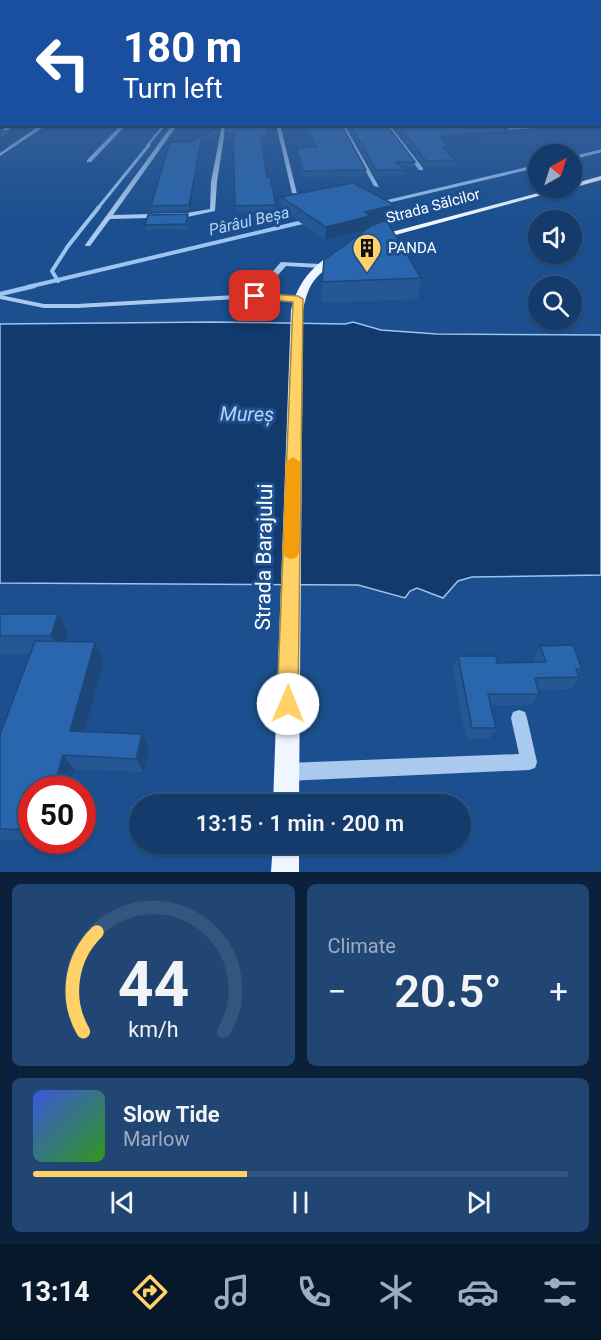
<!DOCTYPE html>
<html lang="en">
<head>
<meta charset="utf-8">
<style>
  body { margin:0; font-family:Roboto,sans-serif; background:#214673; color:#f1f3f6; height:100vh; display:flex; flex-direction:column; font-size:22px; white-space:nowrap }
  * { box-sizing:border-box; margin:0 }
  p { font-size:20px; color:#9dadc1 }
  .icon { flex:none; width:33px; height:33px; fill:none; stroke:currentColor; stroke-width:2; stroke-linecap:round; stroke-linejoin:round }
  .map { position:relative; height:872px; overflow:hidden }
  .panel { display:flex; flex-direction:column; gap:12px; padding:12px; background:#0b203b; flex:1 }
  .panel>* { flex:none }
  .top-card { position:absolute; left:0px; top:0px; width:602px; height:126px; box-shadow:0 2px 4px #0004,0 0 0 2px #33557e; background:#1a4fa0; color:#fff; overflow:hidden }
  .needle { width:39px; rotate:39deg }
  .fabs { position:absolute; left:528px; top:144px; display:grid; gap:12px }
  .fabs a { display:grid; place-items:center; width:54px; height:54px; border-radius:50%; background:#143b6b; box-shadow:0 2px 4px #0004,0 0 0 2px #33557e; font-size:30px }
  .speed { position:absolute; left:18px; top:776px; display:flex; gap:12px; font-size:30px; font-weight:700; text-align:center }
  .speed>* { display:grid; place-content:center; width:78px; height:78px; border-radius:50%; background:#143b6b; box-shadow:0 2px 4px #0004,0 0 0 2px #33557e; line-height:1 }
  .speed .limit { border:9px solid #d22; background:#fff; color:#111 }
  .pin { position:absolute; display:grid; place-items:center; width:51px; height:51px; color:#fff; margin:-26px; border-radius:12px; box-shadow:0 3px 9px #0006 }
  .me { position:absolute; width:66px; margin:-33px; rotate:1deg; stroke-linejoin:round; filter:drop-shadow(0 0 4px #0008) }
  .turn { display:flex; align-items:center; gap:21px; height:126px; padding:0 24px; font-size:27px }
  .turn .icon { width:78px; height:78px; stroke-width:2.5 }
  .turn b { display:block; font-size:42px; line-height:51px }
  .big { font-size:45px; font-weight:600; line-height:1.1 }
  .panel .card { flex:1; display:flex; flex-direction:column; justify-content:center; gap:9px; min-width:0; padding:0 21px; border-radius:9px; background:#214673 }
  .panel .dial { align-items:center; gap:0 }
  .dial svg { height:156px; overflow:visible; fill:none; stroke:#33557e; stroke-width:7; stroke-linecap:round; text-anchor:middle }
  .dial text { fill:#f1f3f6; stroke:none }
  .song { display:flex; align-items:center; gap:18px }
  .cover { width:72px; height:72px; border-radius:9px; background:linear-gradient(135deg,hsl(230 70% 55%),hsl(110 70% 35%)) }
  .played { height:6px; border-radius:3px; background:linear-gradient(90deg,#ffd166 40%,#33557e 40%) }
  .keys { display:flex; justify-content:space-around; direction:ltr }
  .heat { display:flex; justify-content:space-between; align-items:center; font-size:33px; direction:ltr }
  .panel .tiles { flex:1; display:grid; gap:12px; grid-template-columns:1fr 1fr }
  .card:last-child { grid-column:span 2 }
  .trip { position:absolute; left:129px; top:794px; width:342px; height:60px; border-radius:30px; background:#143b6b; box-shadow:0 2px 4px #0004,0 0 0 2px #33557e; font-weight:600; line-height:60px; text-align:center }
  .menu { display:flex; height:96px; justify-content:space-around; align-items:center; background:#08182b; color:#9dadc1 }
  .menu .icon { width:42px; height:42px }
  .menu .current { color:#ffd166 }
  .menu b { font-size:27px; color:#f1f3f6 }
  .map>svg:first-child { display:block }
</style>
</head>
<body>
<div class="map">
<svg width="601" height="872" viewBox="0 0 601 872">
  <rect width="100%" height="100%" fill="#1b4f8f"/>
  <path fill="#123a6d" stroke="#9cc4f0" stroke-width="1.5" d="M214 322 345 324 353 322 381 330 437 334 601 335V575L472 577 458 581 443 598 417 588 410 591 405 598 358 585 0 583V324Z"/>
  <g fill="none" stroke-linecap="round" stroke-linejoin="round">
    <path stroke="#9cc4f0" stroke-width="2" d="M147 146 165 124"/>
    <g stroke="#9cc4f0" stroke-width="3">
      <path d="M572 158 601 151"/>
      <path d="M381 203 538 166"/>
      <path d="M98 208 149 145"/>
    </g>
    <g stroke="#9cc4f0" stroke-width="4">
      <path d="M58 281 52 271 68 246 99 207"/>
      <path d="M28 287 307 221"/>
    </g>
    <path stroke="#9cc4f0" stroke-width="4.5" d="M0 294 34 286"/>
    <g fill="#a9c9ee" fill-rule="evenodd">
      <rect x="0" y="119" width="2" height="2"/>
      <path d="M600 123H601V125L598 124Z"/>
      <path d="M11 124H17L0 135V132Z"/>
      <path d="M42 124H48L0 156V153Z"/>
      <path d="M122 124H127L91 162H87V160Z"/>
      <path d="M173 124H178L113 215 187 213 210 209 211 182 222 124H226L217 182 215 211 187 217 110 219 90 246H86L85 245Z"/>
      <path d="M276 124H280L297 194 292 193Z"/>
      <path d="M340 124H344L379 187 374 186Z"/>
      <path d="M384 124H389L423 168V170H419Z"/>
      <path d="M559 124H589L494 131 492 130Z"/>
      <path d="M281 262 321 264 325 266 321 268 286 266 261 294 301 297V301H298L255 298 77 308H44L0 299V295L44 304H77L253 294Z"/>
      <path d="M519 710 525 712 527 718 537 762 535 768 529 770 287 781 281 778 278 772 281 766 287 763 519 754 511 718 513 712Z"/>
    </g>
    <g fill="#f0f6ff" fill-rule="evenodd">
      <path d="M600 111 601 112V116H600Z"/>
      <path d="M601 176V180L572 188H569H572V184Z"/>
      <path d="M557 188H568L377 240 369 238Z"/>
      <path d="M338 251 346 253C322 274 310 274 303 310L299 804H273L291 310C298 282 313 264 338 251Z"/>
      <path d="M273 843H299V872H271Z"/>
    </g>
  </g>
  <g fill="#245895">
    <path d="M266 124 268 141 262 142 267 177 276 205V211L236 213 233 139 226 140 225 134Z"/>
    <path d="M303 124H341L366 170V176L303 177 296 153V148L314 147Z"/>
    <path d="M347 124H386L415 162 414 167 403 168 406 170 405 175 375 176Z"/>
    <path d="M392 124H492V127L484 128 508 136 443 141 447 147V151L455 160 454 166 425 167Z"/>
    <path d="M218 127V131L217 140H202L190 210 152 212 151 206 190 142Z"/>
    <path d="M281 197 394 218 370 224 369 227 421 278 418 299 321 303 322 282 366 229 325 240 281 209Z"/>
    <path d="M188 219 187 229 146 230 145 225Z"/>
    <path d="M0 614H58L68 632 66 642H95L104 658 84 731 149 748 144 772 74 769 69 789H32V840H55L54 841 0 840V735L30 654H0Z"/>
    <path d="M540 646 582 669 578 674 579 677 571 689 538 690 539 694 532 705H490L496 728 489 739H466L453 668 458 656 497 663 534 662 533 658Z"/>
  </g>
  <g fill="#1d4779">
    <path d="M472 124H492V127L471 129Z"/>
    <path d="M12 131 14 139 0 149V139Z"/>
    <path d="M510 131 508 136 439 141 440 136Z"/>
    <path d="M202 136V140L190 210 189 205Z"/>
    <path d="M395 205 394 218 370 224 369 229 325 240 326 227 365 212Z"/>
    <path d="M58 614 68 632 62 654 51 636Z"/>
    <path d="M95 642 104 658 81 745 70 731Z"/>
    <path d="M142 734 149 748 144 772 136 759Z"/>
    <path d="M63 755 74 769 69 789H53Z"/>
  </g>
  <g fill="#2a66ad" stroke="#1d4779" stroke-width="1.5">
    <path d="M226 124H266L267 136H261L267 177 270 176 276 205 235 206 233 134H225Z"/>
    <path d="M305 124H341L366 170 303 171 296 148 317 147Z"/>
    <path d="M350 124H386L415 162H396L406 170H376Z"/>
    <path d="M397 124H472L471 128 502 127 510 131 440 136 447 147H443L455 160 426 161Z"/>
    <path d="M218 127 216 135 202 136 189 205 151 206 170 142H190Z"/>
    <path d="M0 131H12L0 139Z"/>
    <path d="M353 183 395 205 365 212 370 216 326 227 281 197Z"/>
    <path d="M188 214 186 224 145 225 148 215Z"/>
    <path d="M386 220 421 278 322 282 324 260 371 226Z"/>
    <path d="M0 614H58L51 636H0Z"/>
    <path d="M35 641 95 642 70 731 142 734 136 759 63 755 53 789H32V830L0 829V735Z"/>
    <path d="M573 645 582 669H576L579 677 535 678 539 694H488L496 728H472L458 656H496L497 663 546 662 540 646Z"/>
  </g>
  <linearGradient id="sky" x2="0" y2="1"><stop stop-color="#0f2b4f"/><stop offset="0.44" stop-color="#39639b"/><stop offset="1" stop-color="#39639b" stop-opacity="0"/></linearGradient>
  <rect width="601" height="218" fill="url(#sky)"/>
  <path fill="#ffd166" stroke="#a68842" stroke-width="1.5" d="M255 293 298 296 303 299 298 704 295 711 288 714 280 711 277 704 293 302 252 298 250 296Z"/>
  <path fill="#f59e0b" d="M293 457 300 462 299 552 297 557 291 559 285 557 283 552 286 462Z"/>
  <defs>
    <g id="building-pin" transform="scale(1.5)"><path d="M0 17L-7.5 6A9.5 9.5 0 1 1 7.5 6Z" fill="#ffd166" stroke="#1b4f8f"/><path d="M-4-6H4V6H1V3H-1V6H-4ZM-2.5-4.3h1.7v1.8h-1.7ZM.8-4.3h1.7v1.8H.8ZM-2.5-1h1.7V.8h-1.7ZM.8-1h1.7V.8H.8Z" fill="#111"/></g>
  </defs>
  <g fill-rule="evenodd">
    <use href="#building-pin" x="367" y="248"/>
  </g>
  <g text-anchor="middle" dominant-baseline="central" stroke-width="6" stroke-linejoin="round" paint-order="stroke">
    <g font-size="15" fill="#fff" stroke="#1b4f8f">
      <text transform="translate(433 206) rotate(-15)">Strada Sălcilor</text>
    </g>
    <g font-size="15" fill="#fff" stroke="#1b4f8f" text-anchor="start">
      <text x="388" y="248">PANDA</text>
    </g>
    <g font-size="16" font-style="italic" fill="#b5d3f5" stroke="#1b4f8f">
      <text transform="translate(249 221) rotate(-13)">Pârâul Beșa</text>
    </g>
    <g font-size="20" font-style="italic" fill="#b5d3f5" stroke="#1b4f8f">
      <text transform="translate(247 414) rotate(1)">Mureș</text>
    </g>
    <g font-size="21" fill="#fff" stroke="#1b4f8f">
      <text transform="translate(264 557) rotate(-89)">Strada Barajului</text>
    </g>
  </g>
</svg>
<div class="fabs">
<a><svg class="needle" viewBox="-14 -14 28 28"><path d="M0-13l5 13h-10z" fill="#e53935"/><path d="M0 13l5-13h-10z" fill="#9dadc1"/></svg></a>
<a><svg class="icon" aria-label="sound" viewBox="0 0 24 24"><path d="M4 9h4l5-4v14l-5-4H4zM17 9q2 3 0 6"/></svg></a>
<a><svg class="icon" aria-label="search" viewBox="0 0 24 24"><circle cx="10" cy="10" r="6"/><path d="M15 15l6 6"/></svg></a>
</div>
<div class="speed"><div class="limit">50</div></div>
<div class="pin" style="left:255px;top:296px;background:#d93025"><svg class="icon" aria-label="arrive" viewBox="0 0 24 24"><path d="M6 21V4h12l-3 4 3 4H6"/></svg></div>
<svg class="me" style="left:288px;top:704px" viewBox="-20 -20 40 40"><circle r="19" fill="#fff"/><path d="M0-13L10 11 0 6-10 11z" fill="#ffd166"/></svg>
<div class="trip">13:15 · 1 min · 200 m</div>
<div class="top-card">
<div class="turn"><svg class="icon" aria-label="left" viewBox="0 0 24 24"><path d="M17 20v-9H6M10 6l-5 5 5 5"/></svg><div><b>180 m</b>Turn left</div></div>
</div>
</div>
<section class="panel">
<div class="tiles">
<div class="card dial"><svg viewBox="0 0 100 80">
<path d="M14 69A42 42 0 1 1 86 69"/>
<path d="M14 69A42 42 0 0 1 21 18" stroke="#ffd166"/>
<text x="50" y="56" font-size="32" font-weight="700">44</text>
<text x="50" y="72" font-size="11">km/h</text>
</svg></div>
<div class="card"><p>Climate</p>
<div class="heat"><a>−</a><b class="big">20.5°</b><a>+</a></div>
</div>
<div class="card">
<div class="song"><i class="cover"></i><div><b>Slow Tide</b><p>Marlow</p></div></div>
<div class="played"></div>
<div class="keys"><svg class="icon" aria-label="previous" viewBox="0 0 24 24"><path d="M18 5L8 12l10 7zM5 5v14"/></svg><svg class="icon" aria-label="pause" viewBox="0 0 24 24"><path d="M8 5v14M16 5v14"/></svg><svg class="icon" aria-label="next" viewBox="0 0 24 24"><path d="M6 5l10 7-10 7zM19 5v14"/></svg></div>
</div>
</div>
</section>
<nav class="menu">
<b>13:14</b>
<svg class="icon current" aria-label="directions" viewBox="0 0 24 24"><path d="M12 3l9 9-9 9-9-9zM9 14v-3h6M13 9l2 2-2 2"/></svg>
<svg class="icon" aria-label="music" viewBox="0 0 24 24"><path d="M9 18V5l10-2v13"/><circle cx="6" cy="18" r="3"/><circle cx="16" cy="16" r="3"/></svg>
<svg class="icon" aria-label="phone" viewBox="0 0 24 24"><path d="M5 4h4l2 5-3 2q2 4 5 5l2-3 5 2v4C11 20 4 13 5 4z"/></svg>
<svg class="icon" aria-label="climate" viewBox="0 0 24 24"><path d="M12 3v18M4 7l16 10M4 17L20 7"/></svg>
<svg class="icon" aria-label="car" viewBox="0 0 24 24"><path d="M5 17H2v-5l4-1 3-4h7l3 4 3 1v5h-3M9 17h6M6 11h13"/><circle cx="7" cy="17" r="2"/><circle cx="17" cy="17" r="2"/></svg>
<svg class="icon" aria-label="filters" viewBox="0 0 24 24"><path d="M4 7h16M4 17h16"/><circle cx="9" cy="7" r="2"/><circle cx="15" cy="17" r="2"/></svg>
</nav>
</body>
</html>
